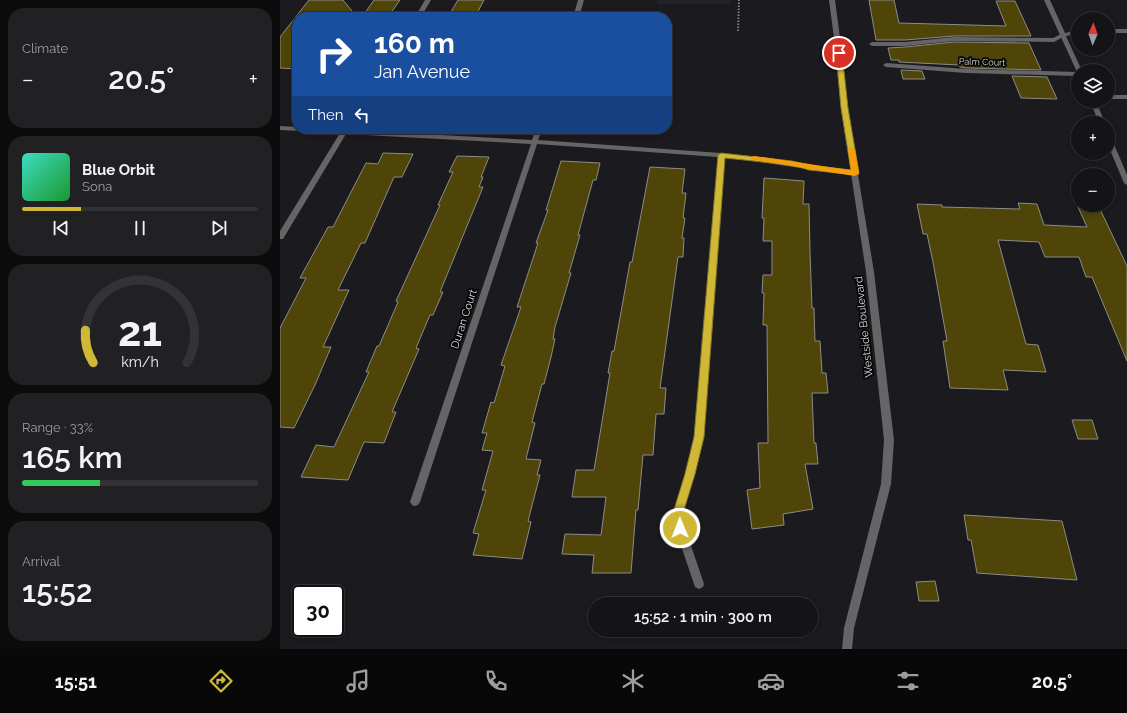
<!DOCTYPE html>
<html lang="en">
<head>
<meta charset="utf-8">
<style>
  body { margin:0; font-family:Raleway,sans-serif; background:#212123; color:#f1f3f6; height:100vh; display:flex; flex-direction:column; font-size:15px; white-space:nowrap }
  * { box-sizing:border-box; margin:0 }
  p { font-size:13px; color:#9d9ea1 }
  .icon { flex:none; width:22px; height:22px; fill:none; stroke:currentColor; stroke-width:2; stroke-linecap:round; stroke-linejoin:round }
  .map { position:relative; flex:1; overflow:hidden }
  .drawer { display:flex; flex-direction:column; gap:8px; padding:8px; background:#0b0b0c; width:280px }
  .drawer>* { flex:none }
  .guide { position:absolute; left:12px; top:12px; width:380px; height:122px; border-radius:16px; box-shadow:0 2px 6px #0003,0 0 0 1px #333335; background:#1a4fa0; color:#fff; overflow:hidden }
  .needle { width:26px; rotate:2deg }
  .fabs { position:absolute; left:791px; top:12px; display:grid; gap:8px }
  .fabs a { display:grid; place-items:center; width:44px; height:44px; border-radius:50%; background:#141416; box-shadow:0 2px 6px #0003,0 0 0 1px #333335; font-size:20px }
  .speed { position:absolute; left:12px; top:585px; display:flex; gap:8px; font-size:20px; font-weight:700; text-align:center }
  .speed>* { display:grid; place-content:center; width:52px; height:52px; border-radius:50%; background:#141416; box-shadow:0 2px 6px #0003,0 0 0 1px #333335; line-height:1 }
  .speed .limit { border:2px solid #111; border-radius:6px; background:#fff; color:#111 }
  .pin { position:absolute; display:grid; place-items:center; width:34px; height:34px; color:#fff; margin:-17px; border:2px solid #fff; border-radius:50%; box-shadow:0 1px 4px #0007 }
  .me { position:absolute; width:44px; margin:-22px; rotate:359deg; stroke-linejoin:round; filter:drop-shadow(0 0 3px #0008) }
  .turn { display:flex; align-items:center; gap:14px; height:84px; padding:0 16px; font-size:18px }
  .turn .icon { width:52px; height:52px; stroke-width:2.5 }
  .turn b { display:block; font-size:28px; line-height:34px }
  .then { display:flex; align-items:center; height:38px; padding:0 16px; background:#0003; gap:8px; font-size:15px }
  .big { font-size:30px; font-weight:600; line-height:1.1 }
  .drawer .card { flex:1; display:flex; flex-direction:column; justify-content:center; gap:6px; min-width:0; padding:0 14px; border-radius:16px; background:#212123 }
  .drawer .dial { align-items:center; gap:0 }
  .dial svg { height:104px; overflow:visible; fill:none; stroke:#333335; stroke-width:7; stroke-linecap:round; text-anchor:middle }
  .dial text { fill:#f1f3f6; stroke:none }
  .song { display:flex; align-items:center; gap:12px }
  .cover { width:48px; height:48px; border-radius:6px; background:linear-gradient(135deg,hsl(170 70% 55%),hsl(130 70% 35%)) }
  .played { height:4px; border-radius:2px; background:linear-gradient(90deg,#d0b837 25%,#333335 25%) }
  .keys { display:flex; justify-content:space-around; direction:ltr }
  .heat { display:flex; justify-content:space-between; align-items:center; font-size:22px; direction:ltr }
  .charge { height:6px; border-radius:3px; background:linear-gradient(90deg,#34c759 33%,#333335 0) }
  .trip { position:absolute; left:308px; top:597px; width:230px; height:40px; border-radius:20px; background:#141416; box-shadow:0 2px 6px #0003,0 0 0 1px #333335; font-weight:600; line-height:40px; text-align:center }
  .tab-bar { display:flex; height:64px; justify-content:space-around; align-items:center; background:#080809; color:#9d9ea1 }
  .tab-bar .icon { width:28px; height:28px }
  .tab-bar .active { color:#d0b837 }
  .tab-bar b { font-size:18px; color:#f1f3f6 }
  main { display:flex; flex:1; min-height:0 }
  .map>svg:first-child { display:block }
</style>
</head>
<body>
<main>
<section class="drawer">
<div class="card"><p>Climate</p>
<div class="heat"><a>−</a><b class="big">20.5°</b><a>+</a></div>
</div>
<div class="card">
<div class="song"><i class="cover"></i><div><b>Blue Orbit</b><p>Sona</p></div></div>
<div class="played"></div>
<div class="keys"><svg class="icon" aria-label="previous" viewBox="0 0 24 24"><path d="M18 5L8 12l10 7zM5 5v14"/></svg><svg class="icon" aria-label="pause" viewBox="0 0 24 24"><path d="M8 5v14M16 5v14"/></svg><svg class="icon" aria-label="next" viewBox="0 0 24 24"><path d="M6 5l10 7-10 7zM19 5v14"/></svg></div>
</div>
<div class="card dial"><svg viewBox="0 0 100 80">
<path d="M14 69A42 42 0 1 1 86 69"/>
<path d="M14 69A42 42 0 0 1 8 44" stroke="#d0b837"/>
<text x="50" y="56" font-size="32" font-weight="700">21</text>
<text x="50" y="72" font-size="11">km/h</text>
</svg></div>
<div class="card"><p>Range · 33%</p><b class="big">165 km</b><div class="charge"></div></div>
<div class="card"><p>Arrival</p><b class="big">15:52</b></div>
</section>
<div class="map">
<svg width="847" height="649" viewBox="0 0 847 649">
  <rect width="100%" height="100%" fill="#1b1a1e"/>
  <rect fill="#23212a" x="377" y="0" width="74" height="4"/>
  <g fill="#504508" stroke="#8c8b87">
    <path d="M29 0H63L77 17H17V69L0 68V37Z"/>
    <path d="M94 0H120L108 17H82Z"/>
    <path d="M178 0H204L195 17H168Z"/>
    <path d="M589 0H614L619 23 726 26 716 1H735L751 36H674L625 40H596Z"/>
    <path d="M674 42 749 43 761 70 686 68 680 67 679 65 619 62V60H611L608 48 625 47Z"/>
    <path d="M621 70 642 71 645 79H623Z"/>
    <path d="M732 76 767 77 777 99 741 98Z"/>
    <path d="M103 153 133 154 122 177H114L85 243H81L58 290H69L43 347H51L35 385 14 428 0 427V328L26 278H20L48 227H53L86 163 98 164Z"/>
    <path d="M177 156 209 157 201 177H203L199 187H203L160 292H163L153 315H150L136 348 139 349 112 412H116L104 443 84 442 68 480 21 477 36 445 54 447 89 372H86L97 346H99L118 302 116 301 160 205H158L173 172H169Z"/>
    <path d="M281 161 320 163 316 180H313L298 235H300L289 273H291L275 327 273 339H275L271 357 264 384H262L252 422 255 423 246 459 261 460 257 475H260L248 521 251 522 242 559 193 555 199 534 193 533 206 490H202L213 451 202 450 207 433H202L211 402 214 403 225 366 221 365 241 307H237L258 243H256L268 210H266Z"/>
    <path d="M370 167 405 169 402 193H406L403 218H405L402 238H404L403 257H398L380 388H386L384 414H376L373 455H363L358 510H356L351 573H312L314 555 282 554 285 534 321 535 326 497H292L296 470H314L330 373H328L332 351H334L350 262H352Z"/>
    <path d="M484 178 524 181 523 204H529L530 252 532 308H534L535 341H540L542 373H546L548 393H532L534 443H536L538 464H525L533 509 503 514 504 525 472 529 467 490 480 488 478 443H488L487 325H483L484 293H482L483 275H492V241H483L484 218H482Z"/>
    <path d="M738 203 757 204 764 225 807 227 798 207H819L847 266V361L812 277H806L799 257H765L759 242 718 240 746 344 758 345 766 372 723 370 728 390 670 388 663 341H667L653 262 647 234H643L637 204 662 205V207L740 209Z"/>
    <path d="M792 420H812L818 439H798Z"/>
    <path d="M684 515 782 521 797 580 697 573 691 540H688Z"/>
    <path d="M655 581 659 601H639L636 582Z"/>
  </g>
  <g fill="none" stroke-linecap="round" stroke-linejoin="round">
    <path stroke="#818083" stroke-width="2" stroke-dasharray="1.5 1.5" stroke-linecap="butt" d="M458 31 459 0"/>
    <g fill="#656567" fill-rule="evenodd">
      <path d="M783 33 786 35 785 36 774 42 674 41 625 46H592L589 44 592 42H625L674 37 773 38Z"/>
      <rect x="828" y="95" width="19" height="4"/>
    </g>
    <g fill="#656567" fill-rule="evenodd">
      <path d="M145 0H151L141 17H135Z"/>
      <path d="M298 0H304L299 17H293Z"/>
      <path d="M764 0H770L785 33 798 30V34L786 36 802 71H798V76L686 73 606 67 603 65 606 63 686 69 797 72Z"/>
      <rect x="828" y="29" width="19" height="4"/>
      <path d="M810 101H816L825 123H819Z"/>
      <path d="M0 126 17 127V129H69V130L252 140 256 129H262L258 140 441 153 500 160 529 166 577 172V174L575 175C531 170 488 163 444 157L423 437 415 474 403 513 405 528 424 584 423 587 419 589 415 587 414 584 395 528 393 513 405 474 415 437 438 157 257 144 140 502 138 505 135 506 132 505 130 502 251 144 66 134 3 239H0V231L60 133 0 130Z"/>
      <path d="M828 135 831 137 847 175V185L844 183 828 145Z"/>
    </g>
    <path fill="#656567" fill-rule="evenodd" d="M549 0H555L562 53 567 108 594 272 614 440 611 484 574 628 572 649H562L564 628 601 484 604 440 586 272 561 108 556 53Z"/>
  </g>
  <path fill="#d0b837" stroke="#877824" d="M559 51 562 53 568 108 579 173 578 175 529 170 512 165 445 158 424 437 415 474 403 513 405 528 404 532 400 533 396 532 393 513 405 474 414 437 438 155 441 153 512 161 529 165 571 170 561 108 556 53Z"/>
  <path fill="#f59e0b" d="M571 147 575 150 579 173 575 176C541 171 508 165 474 160L470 158 474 156C506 160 538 166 571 170L568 150Z"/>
  <g text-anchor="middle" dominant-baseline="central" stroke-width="3.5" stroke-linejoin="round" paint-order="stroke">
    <g font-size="9" fill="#dad9db" stroke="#060607">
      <text transform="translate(702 62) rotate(2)">Palm Court</text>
    </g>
    <g font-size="11" fill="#dad9db" stroke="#060607">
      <text transform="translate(184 319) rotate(-72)">Duran Court</text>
      <text transform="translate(584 327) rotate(-96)">Westside Boulevard</text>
    </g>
  </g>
</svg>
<div class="fabs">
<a><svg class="needle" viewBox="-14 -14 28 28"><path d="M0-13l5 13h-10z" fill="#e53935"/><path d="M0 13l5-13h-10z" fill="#9d9ea1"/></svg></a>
<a><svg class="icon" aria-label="layers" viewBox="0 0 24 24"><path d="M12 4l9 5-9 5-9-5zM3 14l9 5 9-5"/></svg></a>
<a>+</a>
<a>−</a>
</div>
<div class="speed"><div class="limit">30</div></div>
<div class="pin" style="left:559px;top:53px;background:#d93025"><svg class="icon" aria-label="arrive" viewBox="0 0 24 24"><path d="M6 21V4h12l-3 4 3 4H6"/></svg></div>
<svg class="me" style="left:400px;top:528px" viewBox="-20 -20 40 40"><circle r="17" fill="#d0b837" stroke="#fff" stroke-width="3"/><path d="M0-11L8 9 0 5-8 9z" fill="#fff"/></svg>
<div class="trip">15:52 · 1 min · 300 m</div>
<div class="guide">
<div class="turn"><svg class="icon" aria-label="right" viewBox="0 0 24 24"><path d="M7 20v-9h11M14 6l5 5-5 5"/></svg><div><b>160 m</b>Jan Avenue</div></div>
<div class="then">Then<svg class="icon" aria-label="left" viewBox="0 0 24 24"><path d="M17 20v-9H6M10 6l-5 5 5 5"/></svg></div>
</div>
</div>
</main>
<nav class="tab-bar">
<b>15:51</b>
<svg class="icon active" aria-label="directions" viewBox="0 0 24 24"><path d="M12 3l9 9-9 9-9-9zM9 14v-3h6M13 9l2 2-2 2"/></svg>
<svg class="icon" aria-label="music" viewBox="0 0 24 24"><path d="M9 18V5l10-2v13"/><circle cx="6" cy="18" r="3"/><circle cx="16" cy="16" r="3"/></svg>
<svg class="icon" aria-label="phone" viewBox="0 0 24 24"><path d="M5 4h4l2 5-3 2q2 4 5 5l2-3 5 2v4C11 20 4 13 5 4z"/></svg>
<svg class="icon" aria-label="climate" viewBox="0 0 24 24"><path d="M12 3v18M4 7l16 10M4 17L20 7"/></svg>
<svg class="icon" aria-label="car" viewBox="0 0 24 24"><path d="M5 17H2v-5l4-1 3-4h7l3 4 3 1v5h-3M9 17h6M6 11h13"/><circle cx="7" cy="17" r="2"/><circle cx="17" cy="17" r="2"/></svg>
<svg class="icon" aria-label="filters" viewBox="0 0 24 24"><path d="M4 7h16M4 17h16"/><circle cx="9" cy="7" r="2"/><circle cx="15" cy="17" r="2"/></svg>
<b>20.5°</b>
</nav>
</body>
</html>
